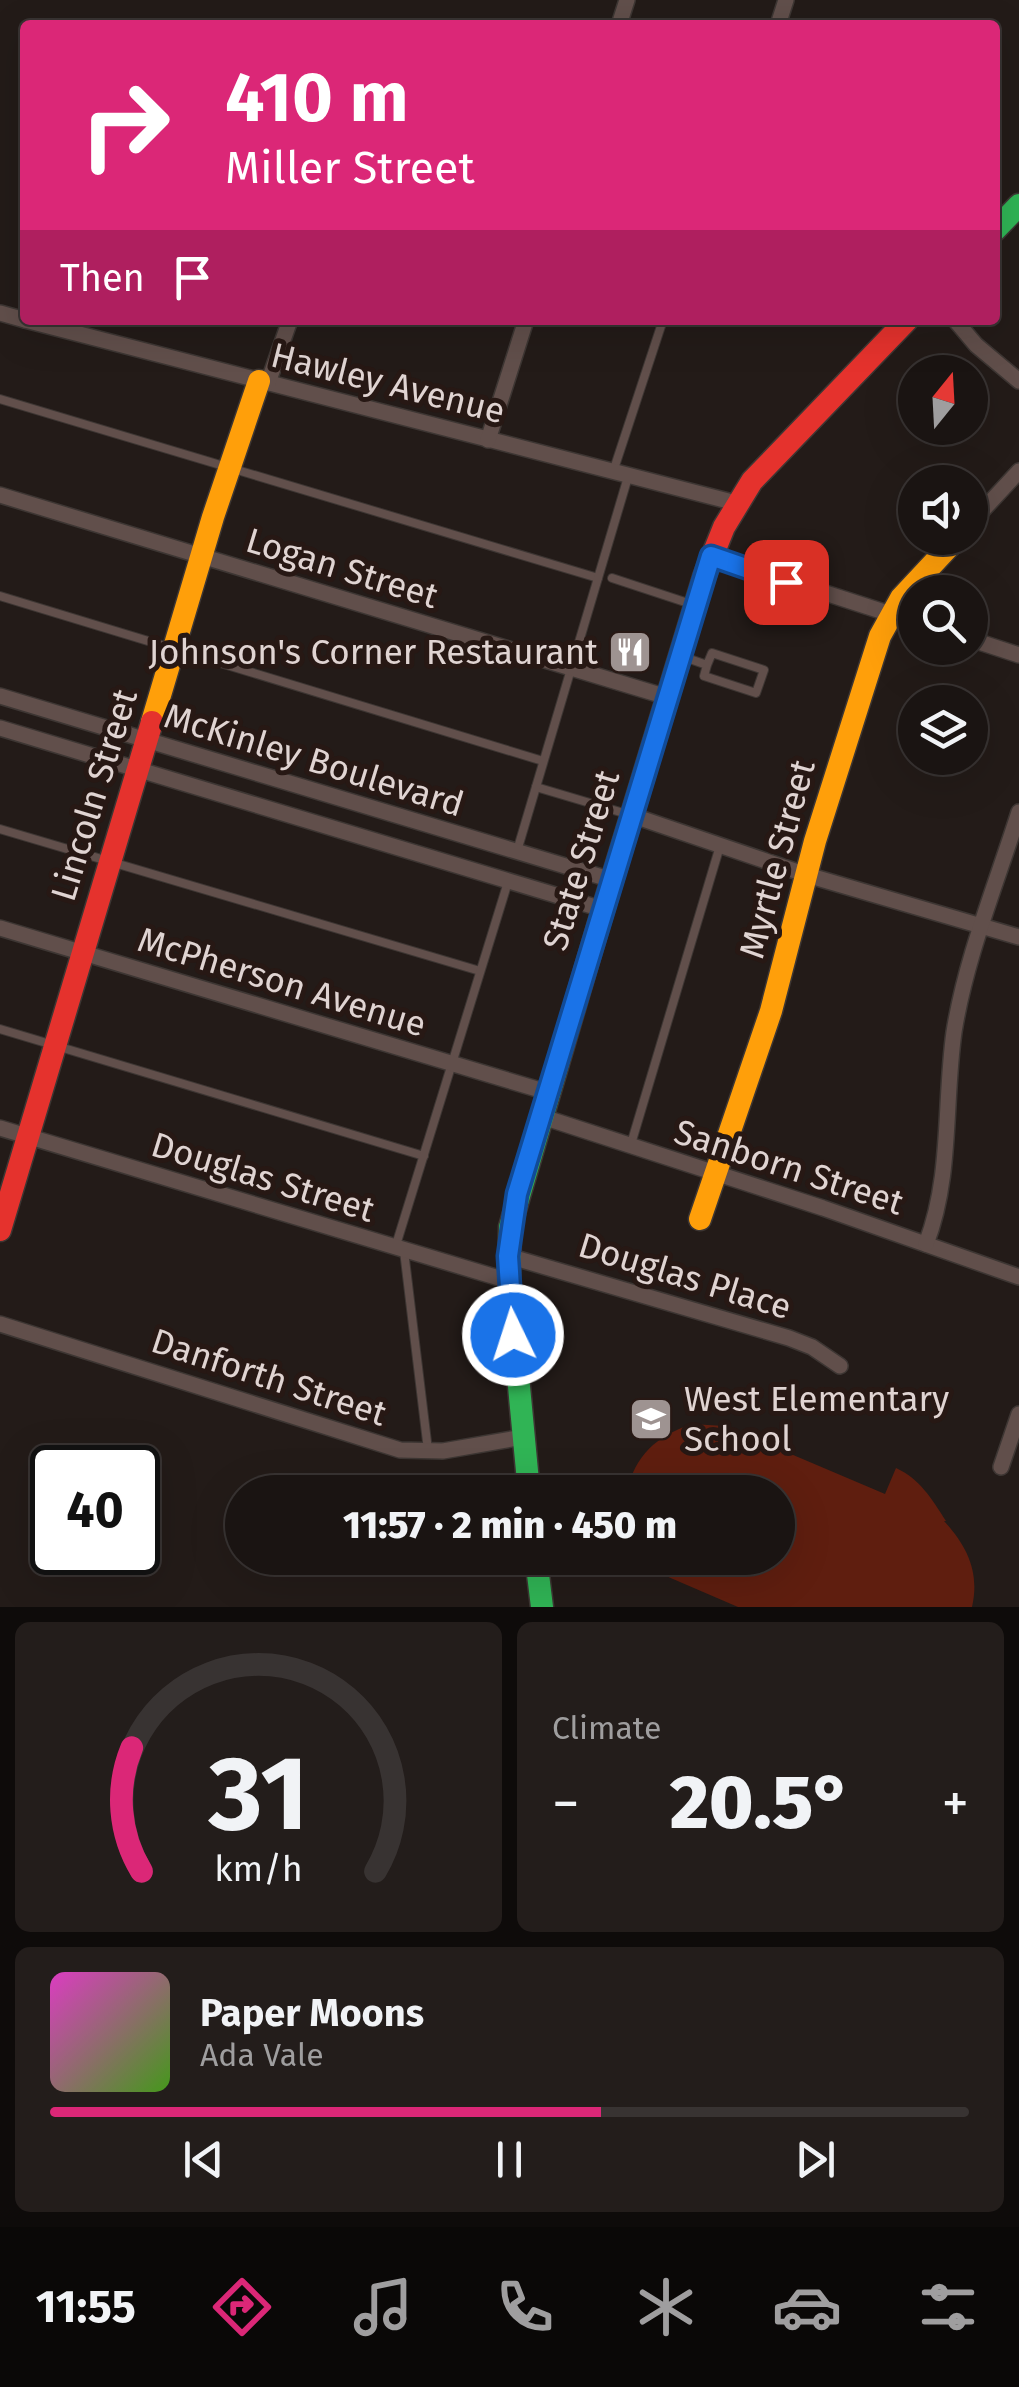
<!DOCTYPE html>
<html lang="en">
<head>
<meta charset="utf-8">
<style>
  body { margin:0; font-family:"Fira Sans",sans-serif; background:#231d1b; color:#f1f3f6; height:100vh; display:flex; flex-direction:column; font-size:38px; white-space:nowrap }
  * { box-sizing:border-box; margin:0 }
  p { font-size:32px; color:#9f9e9f }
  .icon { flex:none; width:55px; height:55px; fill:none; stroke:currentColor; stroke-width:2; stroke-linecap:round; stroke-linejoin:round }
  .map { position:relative; height:1607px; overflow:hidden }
  .panel { display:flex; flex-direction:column; gap:15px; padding:15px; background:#0e0b0a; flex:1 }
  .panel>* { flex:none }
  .hud { position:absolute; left:20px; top:20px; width:980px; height:305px; border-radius:10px; box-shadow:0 10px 40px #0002,0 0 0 2px #383332; background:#db2777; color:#fff; overflow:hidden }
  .needle { width:65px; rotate:18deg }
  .fabs { position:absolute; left:898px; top:355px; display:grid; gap:20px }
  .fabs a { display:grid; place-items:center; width:90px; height:90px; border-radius:50%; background:#1a1412; box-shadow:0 10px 40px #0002,0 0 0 2px #383332; font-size:50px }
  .speed { position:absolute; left:30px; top:1445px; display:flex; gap:20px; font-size:50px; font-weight:700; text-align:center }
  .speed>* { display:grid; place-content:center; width:130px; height:130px; border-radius:50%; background:#1a1412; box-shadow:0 10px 40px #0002,0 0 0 2px #383332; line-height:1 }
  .speed .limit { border:5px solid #111; border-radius:15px; background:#fff; color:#111 }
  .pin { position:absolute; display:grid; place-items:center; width:85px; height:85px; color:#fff; margin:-42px; border-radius:20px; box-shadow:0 5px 15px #0006 }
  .me { position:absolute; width:110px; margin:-55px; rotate:356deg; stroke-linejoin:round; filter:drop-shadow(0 0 8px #0008) }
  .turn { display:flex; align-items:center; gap:35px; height:210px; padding:0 40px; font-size:45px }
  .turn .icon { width:130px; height:130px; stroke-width:2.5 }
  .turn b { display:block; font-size:70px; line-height:85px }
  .then { display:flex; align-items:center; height:95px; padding:0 40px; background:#0003; gap:20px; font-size:38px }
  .big { font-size:75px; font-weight:800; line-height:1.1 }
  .panel .card { flex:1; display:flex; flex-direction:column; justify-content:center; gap:15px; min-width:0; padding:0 35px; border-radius:15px; background:#231d1b }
  .panel .dial { align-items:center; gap:0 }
  .dial svg { height:260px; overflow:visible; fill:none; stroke:#383332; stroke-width:7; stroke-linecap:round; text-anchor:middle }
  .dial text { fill:#f1f3f6; stroke:none }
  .song { display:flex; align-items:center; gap:30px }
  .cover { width:120px; height:120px; border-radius:15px; background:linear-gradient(135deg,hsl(310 70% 55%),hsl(100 70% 35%)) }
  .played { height:10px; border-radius:5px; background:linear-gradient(90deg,#db2777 60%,#383332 60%) }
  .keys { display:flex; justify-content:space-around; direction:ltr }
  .heat { display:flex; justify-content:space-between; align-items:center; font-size:55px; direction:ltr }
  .panel .tiles { flex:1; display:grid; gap:15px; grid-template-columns:1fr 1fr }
  .card:last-child { grid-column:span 2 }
  .trip { position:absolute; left:225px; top:1475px; width:570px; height:100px; border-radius:50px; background:#1a1412; box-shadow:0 10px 40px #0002,0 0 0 2px #383332; font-weight:800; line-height:100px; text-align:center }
  .dock { display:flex; height:160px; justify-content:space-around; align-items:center; background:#0a0807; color:#9f9e9f }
  .dock .icon { width:70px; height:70px }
  .dock .selected { color:#db2777 }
  .dock b { font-size:45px; color:#f1f3f6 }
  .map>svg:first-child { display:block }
</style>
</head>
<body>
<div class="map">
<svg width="1019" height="1607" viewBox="0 0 1019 1607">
  <rect width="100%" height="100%" fill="#231b18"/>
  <path fill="#5f1e0f" d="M691 1424 725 1426 885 1494 896 1468C920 1479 932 1499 946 1521H944C967 1546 980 1572 972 1607H738L666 1576 642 1558H778V1492H627C635 1455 656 1437 691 1424Z"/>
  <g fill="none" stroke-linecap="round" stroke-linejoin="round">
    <g stroke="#3d3633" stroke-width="10">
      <g id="lane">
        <path d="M0 399 598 578"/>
        <path d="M613 472 663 320"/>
        <path d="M612 578 691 604"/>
        <path d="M0 596 543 761"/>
        <path d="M684 657 707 665 712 653 764 670 756 693 704 676 707 665"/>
        <path d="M536 787 627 814"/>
        <path d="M0 829 480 971"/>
        <path d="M517 851 628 477"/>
        <path d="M0 1029 424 1156"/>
        <path d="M631 1144 720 846"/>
        <path d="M396 1245 508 882"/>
        <path d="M404 1251 428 1450"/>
      </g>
    </g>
    <g stroke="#3d3633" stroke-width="18">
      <g id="street">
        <path d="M619 25 627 0"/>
        <path d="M778 25 786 0"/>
        <path d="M0 313 25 320"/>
        <path d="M25 320 736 503"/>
        <path d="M955 320 976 345 1019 381"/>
        <path d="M268 383 290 320"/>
        <path d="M488 440 526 320"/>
        <path d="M0 495 667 697"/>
        <path d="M970 524 1019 471"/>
        <path d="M711 556 915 622"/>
        <path d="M970 639 1019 655"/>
        <path d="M0 696 612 880"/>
        <path d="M0 728 602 909"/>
        <path d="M631 815 807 875 1019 937"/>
        <path d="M0 928 547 1092"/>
        <path d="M540 1116 823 1208 1019 1277"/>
        <path d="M0 1128 509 1281"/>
        <path d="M926 1244C952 1177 944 1103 954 1032 966 957 996 885 1019 812"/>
        <path d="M508 1256 789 1338 812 1347 840 1366"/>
        <path d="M0 1324 400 1450 443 1451 523 1437"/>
        <path d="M1001 1467 1019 1414"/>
      </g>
    </g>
    <g stroke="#3d3633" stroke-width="25">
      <g id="fast">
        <path d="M995 230 1019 205"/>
        <path d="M529 1492 509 1281 510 1227 602 913"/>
        <path d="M536 1558 542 1607"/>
      </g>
    </g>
    <g stroke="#3d3633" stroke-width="25">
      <g id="slow">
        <path d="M152 722 213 517 259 381"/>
        <path d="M700 1219 771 1011 815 841 880 636 901 598 957 538"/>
      </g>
    </g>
    <g stroke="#3d3633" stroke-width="25">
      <g id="jam">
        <path d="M602 913 704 577 724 527 752 481 907 320"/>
        <path d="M0 1230 152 722"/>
      </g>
    </g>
    <use href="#lane" stroke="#614f4b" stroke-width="8"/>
    <use href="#street" stroke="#614f4b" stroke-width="15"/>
    <use href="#fast" stroke="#30b455" stroke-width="22"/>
    <use href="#slow" stroke="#ff9f0a" stroke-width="22"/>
    <use href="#jam" stroke="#e5322d" stroke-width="22"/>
  </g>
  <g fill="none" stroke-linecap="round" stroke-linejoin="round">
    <g stroke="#114b97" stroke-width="25">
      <path id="route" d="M513 1335 508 1256 517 1194 711 556 786 582"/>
    </g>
    <use href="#route" stroke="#1a73e8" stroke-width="18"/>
  </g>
  <defs>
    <g id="restaurant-square" transform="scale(2.25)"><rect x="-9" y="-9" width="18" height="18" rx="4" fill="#9e9391" stroke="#271814"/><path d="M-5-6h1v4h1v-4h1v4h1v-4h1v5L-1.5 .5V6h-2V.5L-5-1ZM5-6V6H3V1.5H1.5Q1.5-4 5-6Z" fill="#fff"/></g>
    <g id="school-square" transform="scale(2.25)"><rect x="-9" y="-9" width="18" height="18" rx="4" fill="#9e9391" stroke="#271814"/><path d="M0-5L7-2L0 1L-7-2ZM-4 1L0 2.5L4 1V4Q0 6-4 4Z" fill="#fff"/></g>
  </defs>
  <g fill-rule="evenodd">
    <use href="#restaurant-square" x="630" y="652"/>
    <use href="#school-square" x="651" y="1419"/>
  </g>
  <g text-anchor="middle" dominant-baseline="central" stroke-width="10" stroke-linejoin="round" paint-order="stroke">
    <g font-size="35" fill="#e0d4d2" stroke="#271814">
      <text transform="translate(388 383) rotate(14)">Hawley Avenue</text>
      <text transform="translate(342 568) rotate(17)">Logan Street</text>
      <text transform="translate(314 760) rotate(17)">McKinley Boulevard</text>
      <text transform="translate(94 795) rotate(-73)">Lincoln Street</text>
      <text transform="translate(777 859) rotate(-75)">Myrtle Street</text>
      <text transform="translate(581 860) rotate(-73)">State Street</text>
      <text transform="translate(282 982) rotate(17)">McPherson Avenue</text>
      <text transform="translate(789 1167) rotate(18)">Sanborn Street</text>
      <text transform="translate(263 1177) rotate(17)">Douglas Street</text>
      <text transform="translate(685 1276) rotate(17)">Douglas Place</text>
      <text transform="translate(269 1377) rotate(18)">Danforth Street</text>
    </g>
    <g font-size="35" fill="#e0d4d2" stroke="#271814" text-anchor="end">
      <text x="598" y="652">Johnson's Corner Restaurant</text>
      <text x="684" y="1399" text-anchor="start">West Elementary<tspan x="684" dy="40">School</tspan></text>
    </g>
  </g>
</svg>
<div class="fabs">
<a><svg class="needle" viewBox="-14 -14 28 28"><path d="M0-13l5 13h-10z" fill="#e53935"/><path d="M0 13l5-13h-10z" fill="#9f9e9f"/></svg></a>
<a><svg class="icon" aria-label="sound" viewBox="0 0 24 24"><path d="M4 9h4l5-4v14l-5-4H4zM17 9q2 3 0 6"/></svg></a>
<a><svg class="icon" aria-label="search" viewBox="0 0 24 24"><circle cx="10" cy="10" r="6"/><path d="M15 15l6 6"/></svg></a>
<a><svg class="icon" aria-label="layers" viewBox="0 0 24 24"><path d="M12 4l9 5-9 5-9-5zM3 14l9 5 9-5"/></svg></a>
</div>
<div class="speed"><div class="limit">40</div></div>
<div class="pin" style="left:786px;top:582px;background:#d93025"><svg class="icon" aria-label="arrive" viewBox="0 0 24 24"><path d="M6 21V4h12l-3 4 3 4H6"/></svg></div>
<svg class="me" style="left:513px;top:1335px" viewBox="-20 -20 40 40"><circle r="17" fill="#1a73e8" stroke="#fff" stroke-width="3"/><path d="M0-11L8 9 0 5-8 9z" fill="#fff"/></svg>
<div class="trip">11:57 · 2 min · 450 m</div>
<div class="hud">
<div class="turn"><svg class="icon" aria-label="right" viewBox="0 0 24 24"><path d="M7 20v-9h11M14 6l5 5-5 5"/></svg><div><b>410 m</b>Miller Street</div></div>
<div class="then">Then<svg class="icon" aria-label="arrive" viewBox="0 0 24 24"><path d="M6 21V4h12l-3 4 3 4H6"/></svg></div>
</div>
</div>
<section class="panel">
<div class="tiles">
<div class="card dial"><svg viewBox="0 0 100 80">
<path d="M14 69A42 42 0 1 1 86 69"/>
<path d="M14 69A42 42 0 0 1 11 31" stroke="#db2777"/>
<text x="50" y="56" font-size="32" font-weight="700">31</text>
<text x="50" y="72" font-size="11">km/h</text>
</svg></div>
<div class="card"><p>Climate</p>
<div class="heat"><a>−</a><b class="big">20.5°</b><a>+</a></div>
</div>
<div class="card">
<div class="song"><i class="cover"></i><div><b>Paper Moons</b><p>Ada Vale</p></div></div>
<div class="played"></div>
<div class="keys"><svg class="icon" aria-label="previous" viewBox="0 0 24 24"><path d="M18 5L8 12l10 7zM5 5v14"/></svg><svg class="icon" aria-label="pause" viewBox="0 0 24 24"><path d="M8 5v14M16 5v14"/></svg><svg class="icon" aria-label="next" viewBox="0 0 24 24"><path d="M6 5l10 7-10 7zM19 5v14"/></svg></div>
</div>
</div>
</section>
<nav class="dock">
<b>11:55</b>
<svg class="icon selected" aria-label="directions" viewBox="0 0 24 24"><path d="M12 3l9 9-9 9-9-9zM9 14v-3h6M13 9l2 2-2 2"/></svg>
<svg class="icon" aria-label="music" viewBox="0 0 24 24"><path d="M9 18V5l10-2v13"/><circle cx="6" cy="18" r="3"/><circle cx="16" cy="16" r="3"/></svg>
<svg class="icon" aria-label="phone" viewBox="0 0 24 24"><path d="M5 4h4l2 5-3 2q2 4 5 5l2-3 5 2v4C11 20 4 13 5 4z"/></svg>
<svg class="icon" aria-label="climate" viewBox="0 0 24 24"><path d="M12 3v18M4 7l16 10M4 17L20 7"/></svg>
<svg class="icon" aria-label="car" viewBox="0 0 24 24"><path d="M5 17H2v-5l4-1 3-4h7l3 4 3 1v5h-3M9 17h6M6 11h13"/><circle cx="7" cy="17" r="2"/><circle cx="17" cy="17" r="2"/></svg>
<svg class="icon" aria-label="filters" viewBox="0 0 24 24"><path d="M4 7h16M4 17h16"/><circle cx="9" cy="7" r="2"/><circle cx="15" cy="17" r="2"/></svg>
</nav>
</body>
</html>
